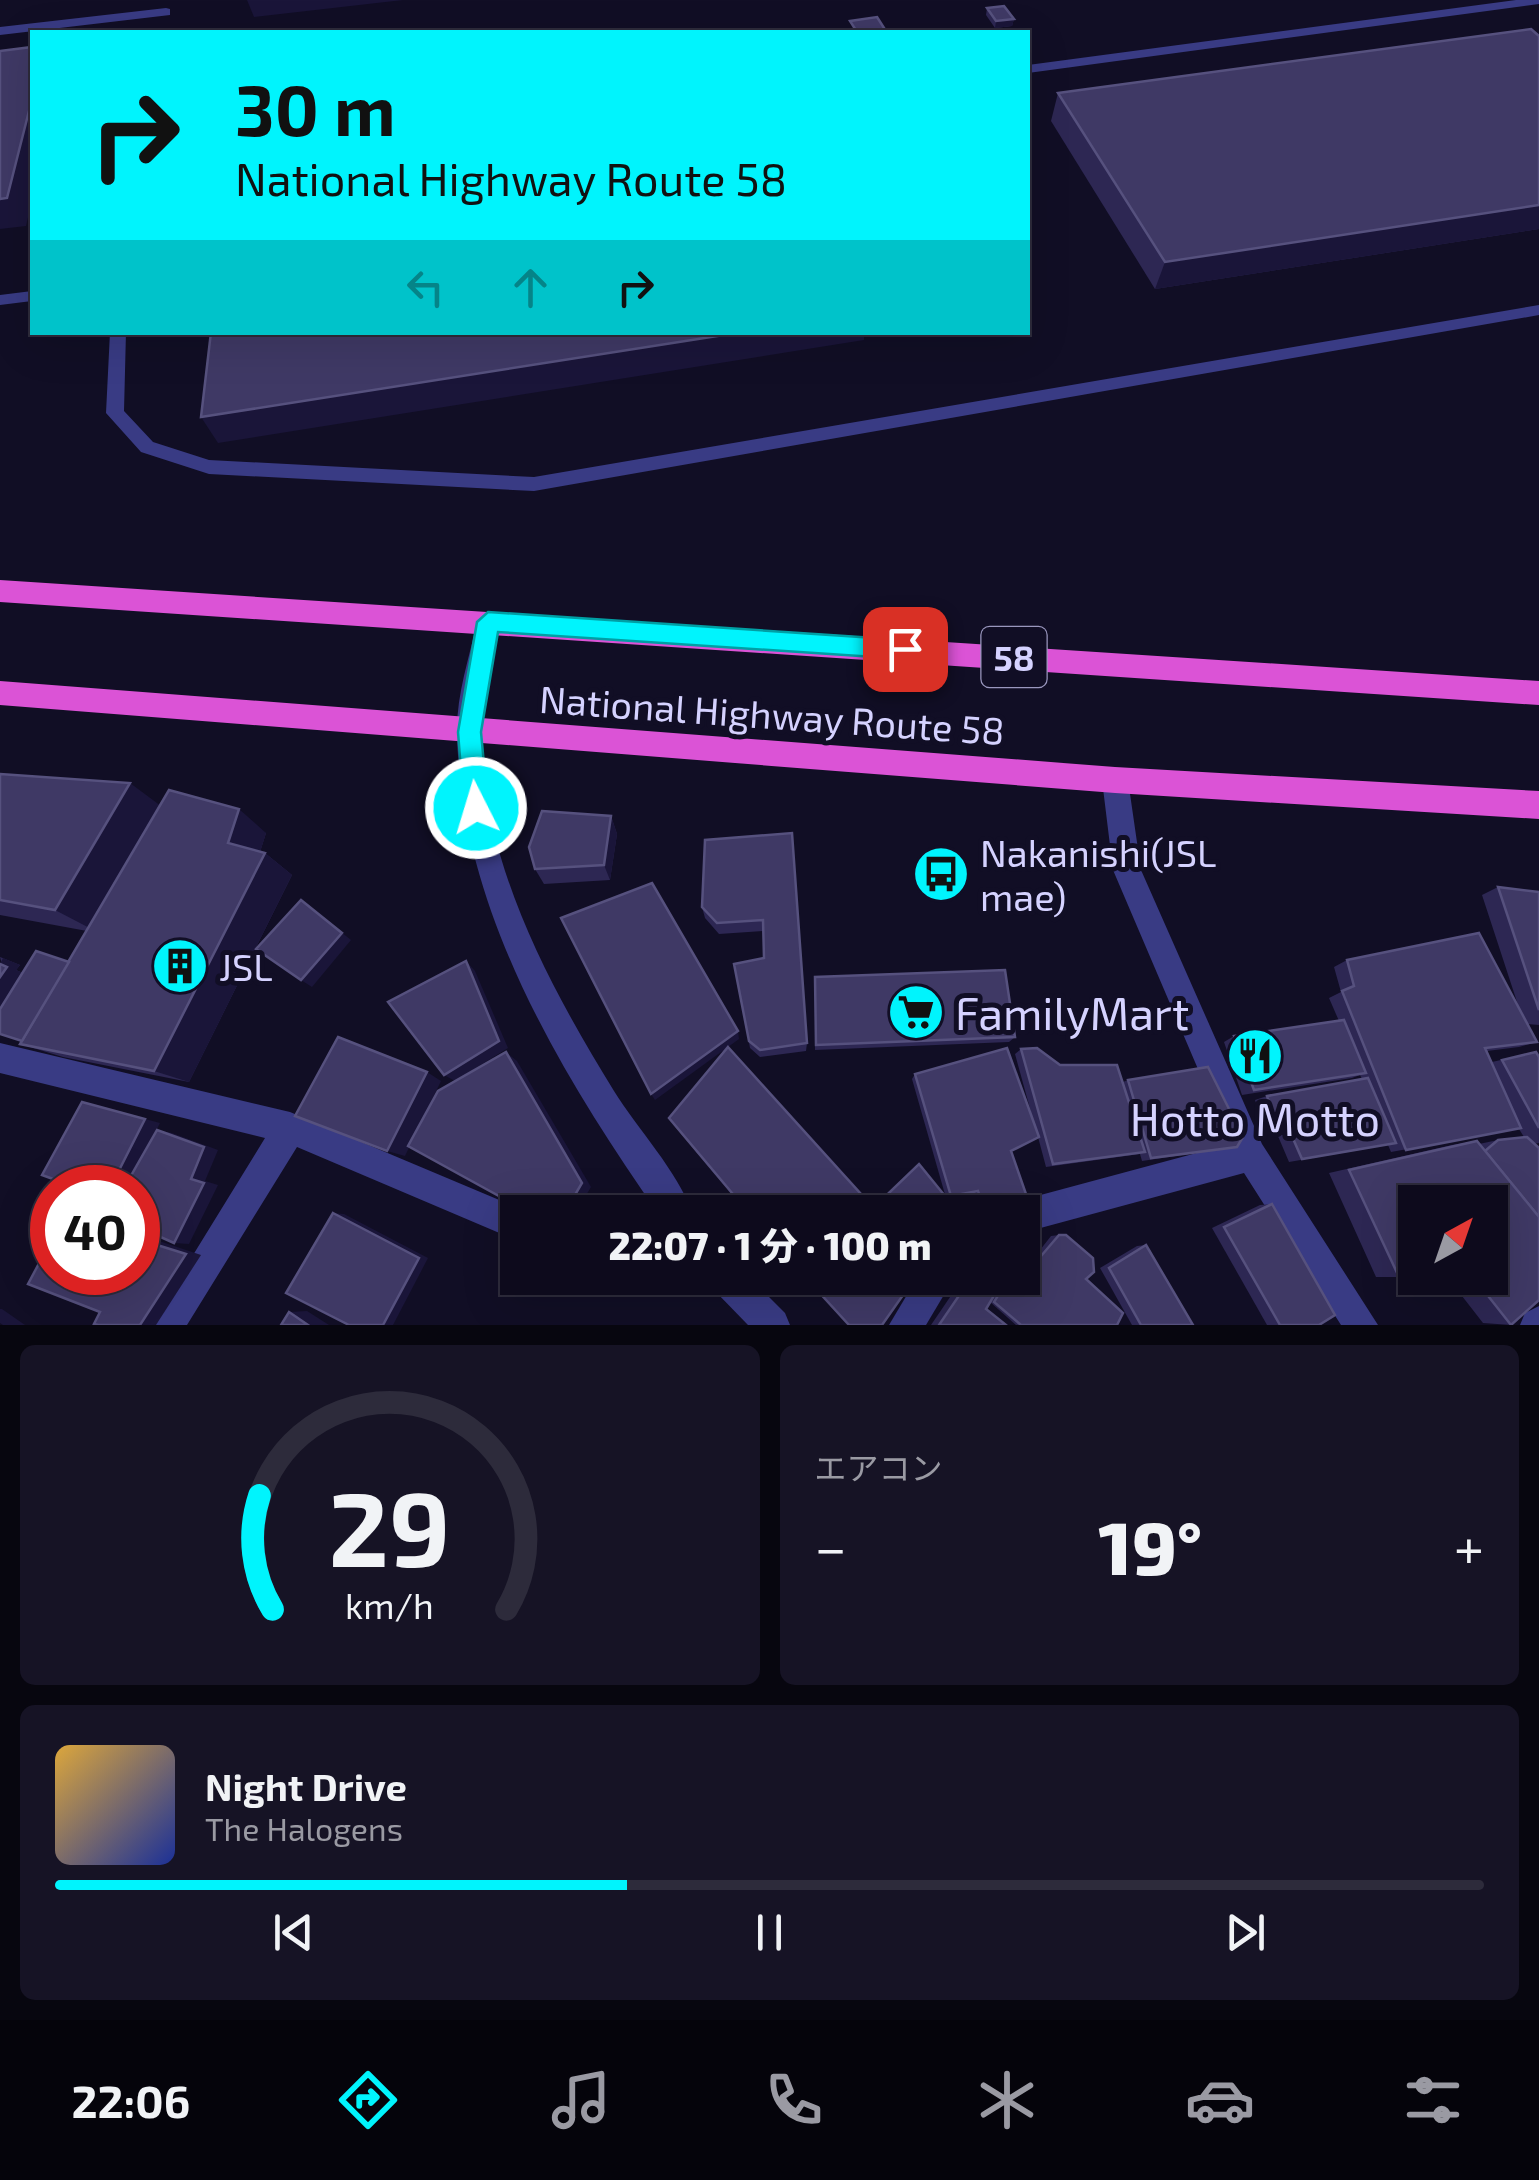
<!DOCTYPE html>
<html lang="ja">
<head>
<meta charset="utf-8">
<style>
  body { margin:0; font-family:"Exo 2","Noto Sans JP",sans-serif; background:#161325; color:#f1f3f6; height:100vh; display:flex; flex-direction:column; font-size:38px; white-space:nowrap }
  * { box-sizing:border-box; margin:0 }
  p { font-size:32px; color:#9a9aa3 }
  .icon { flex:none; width:55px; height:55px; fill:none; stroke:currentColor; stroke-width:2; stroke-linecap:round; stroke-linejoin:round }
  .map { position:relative; height:1325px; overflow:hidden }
  .panel { display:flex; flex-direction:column; gap:20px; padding:20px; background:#07060f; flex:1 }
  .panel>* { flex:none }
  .banner { position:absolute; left:30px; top:30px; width:1000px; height:305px; border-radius:0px; box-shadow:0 10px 40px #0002,0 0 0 2px #2d2b3b; background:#00f4fd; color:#111; overflow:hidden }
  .needle { width:65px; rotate:40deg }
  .buttons { position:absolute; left:1398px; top:1185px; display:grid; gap:20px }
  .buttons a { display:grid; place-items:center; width:110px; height:110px; border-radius:0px; background:#0d0a1c; box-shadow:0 10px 40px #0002,0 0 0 2px #2d2b3b; font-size:50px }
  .speed { position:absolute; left:30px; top:1165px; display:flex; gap:20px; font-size:50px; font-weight:700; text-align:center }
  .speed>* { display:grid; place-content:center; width:130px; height:130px; border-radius:50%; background:#0d0a1c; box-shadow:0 10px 40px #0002,0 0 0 2px #2d2b3b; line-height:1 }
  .speed .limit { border:15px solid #d22; background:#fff; color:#111 }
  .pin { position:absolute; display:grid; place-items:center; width:85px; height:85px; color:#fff; margin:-42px; border-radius:20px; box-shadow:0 5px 15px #0006 }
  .me { position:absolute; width:110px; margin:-55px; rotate:355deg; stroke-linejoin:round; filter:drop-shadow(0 0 8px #0008) }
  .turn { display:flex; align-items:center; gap:35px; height:210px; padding:0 40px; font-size:45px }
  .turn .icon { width:130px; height:130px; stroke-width:2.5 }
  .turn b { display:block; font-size:70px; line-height:85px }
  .lanes { display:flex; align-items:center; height:95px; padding:0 40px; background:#0003; justify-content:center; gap:50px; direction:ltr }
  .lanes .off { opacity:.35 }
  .big { font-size:75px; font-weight:800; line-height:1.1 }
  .panel .tile { flex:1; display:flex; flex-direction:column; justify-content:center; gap:15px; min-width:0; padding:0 35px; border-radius:15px; background:#161325 }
  .panel .dial { align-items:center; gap:0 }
  .dial svg { height:260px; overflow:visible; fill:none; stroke:#2d2b3b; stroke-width:7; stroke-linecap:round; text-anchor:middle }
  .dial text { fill:#f1f3f6; stroke:none }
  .song { display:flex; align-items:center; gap:30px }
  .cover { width:120px; height:120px; border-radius:15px; background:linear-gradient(135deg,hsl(40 70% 55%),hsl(230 70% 35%)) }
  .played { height:10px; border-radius:5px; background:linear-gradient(90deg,#00f4fd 40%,#2d2b3b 40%) }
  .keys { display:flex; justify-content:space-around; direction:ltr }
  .heat { display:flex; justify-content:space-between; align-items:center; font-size:55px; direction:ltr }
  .panel .tiles { flex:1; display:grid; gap:20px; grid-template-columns:1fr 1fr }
  .tile:last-child { grid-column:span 2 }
  .trip { position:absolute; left:500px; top:1195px; width:540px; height:100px; border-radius:0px; background:#0d0a1c; box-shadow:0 10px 40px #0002,0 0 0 2px #2d2b3b; font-weight:800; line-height:100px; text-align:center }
  .menu { display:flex; height:160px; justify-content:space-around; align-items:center; background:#05040b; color:#9a9aa3 }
  .menu .icon { width:70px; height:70px }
  .menu .active { color:#00f4fd }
  .menu b { font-size:45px; color:#f1f3f6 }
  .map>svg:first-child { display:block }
</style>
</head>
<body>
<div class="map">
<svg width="1539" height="1325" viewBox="0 0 1539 1325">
  <rect width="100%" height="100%" fill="#110e25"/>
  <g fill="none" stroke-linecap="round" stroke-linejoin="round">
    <g fill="#393b84" fill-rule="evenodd">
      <path d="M1516 0H1539V4L1028 73V65Z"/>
      <path d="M166 8 170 9V15L0 35V27Z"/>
      <path d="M32 291V301L0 305V295Z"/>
      <path d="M1539 305V315L534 491 209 474 141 452 106 413 110 332H126L124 411 153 442 209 460 534 477Z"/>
    </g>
    <g fill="#393b84" fill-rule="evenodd">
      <path d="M1115 768 1124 771 1128 780 1141 870 1262 1144 1378 1325H1341L1244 1173 1022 1233V1212H1007L1010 1205 1022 1200 1230 1144 1113 870 1102 780 1106 771Z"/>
      <path d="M0 1043 290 1112 528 1212H518V1241L297 1147 187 1325H150L265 1138 0 1073Z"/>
      <path d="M917 1278H954L926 1325H889Z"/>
      <path d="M1539 1306V1325H1520L1525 1313Z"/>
    </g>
    <g fill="#393b84" fill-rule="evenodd">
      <path d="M489 612 498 615 501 622C495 654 485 687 483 720 476 852 547 982 614 1091 637 1128 678 1172 692 1212H657C560 1072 461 910 457 734 456 696 469 659 477 622L480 615Z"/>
      <path d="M709 1278H750L785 1313 790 1325H748L714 1290Z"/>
    </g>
    <g fill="#db53d6" fill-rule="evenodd">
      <path d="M0 580 1539 681V705L0 602Z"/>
      <path d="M0 681 1115 767 1539 791V819L1115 793 0 705Z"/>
    </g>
  </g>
  <g fill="#2d2753">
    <path d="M987 8 1014 19 1012 26 995 28 986 15Z"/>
    <path d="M1539 36V229L1155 289 1051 121 1058 93Z"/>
    <path d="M0 774 160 806 266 833 260 852 265 853 292 875 189 1082 63 1057 20 1044 22 1041 0 957 20 965 16 970 23 973 69 962 87 931 0 915Z"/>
    <path d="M611 816 617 834 610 880 544 884 535 869Z"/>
    <path d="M792 833 807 1043 806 1051 760 1057 750 1048 734 964 764 958 763 931 719 934 705 918 702 907Z"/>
    <path d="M1498 887 1539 892V1025L1527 1024 1537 1042 1519 1047 1487 1051 1492 1062 1536 1052 1539 1057V1143L1534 1144 1511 1325 1483 1323 1448 1278H1490V1202L1399 1277H1376L1329 1173 1452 1145 1477 1141 1479 1144 1498 1140 1524 1137 1519 1129 1391 1152 1388 1145 1289 1162 1272 1122 1262 1121 1255 1100 1267 1096 1362 1079 1360 1075 1352 1078 1242 1095 1224 1042 1234 1036 1339 1021 1329 998 1341 992 1334 967 1347 960 1519 1008 1482 895Z"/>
    <path d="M815 977 1015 1037 1009 1042 815 1050Z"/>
    <path d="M1021 1049 1060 1065 1123 1082 1128 1080 1237 1147 1142 1161 1140 1154 1046 1167 1038 1137 1011 1151 985 1211 980 1212 973 1193 946 1198 958 1212H867L919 1164 946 1198 912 1079 915 1074 1034 1123 1015 1054Z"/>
    <path d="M669 1118 838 1212H747L677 1129Z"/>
    <path d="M1272 1204 1319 1325H1267L1212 1228 1260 1205Z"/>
    <path d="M1059 1235 1117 1325H1016L990 1302 986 1309 1006 1325H931L963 1278H1022V1251H1025L1033 1259 1051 1236Z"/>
    <path d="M1146 1245 1193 1325H1132L1100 1268 1137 1246Z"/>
  </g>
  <g fill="#1a1539">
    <path d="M247 0H403L254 17Z"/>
    <path d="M1014 19 1012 26 995 28 996 21Z"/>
    <path d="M32 99V200L26 226 0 229V199Z"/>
    <path d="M1539 205V229L1155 289 1165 262Z"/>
    <path d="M743 332H864V340L218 443 201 417Z"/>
    <path d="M130 783 169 812 101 934 55 910Z"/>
    <path d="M239 809 266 833 256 865 228 843Z"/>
    <path d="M611 816 617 834 610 880 604 865Z"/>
    <path d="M265 853 292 875 189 1082 154 1071Z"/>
    <path d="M301 900 351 940 312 987 301 980Z"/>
    <path d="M3 958 20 965 16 970 25 974 0 1008V964Z"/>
    <path d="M466 961 475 971 508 1048 455 1081 444 1075Z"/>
    <path d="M738 1031 739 1039 655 1100 651 1094Z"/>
    <path d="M506 1052 517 1061 591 1187 576 1212H565Z"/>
    <path d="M427 1072 441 1081 405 1156 387 1151Z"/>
    <path d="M82 1102 160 1123 127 1188H110Z"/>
    <path d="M157 1130 172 1133 218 1150 205 1181 218 1185 189 1244 174 1243 191 1179Z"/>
    <path d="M333 1213 344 1214 428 1258 393 1325H383Z"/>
    <path d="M138 1234 201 1255 156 1325H140Z"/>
    <path d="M0 1309H2L25 1325H3L0 1323Z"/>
    <path d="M307 1311 329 1325H308L289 1312Z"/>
  </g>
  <g fill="#3f3965" stroke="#56517e" stroke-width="2.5">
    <path d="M1004 6 1014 19 996 21 987 8Z"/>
    <path d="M877 17 886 31 857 32 850 21Z"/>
    <path d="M1531 29 1539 36V205L1165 262 1058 93Z"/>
    <path d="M32 47V99L7 198 0 199V51Z"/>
    <path d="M211 332H743L201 417Z"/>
    <path d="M0 774 130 783 55 910 0 900Z"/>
    <path d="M169 790 239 809 228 843 265 853 154 1071 20 1044Z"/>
    <path d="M542 811 611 816 604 865 535 869 529 847Z"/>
    <path d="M792 833 807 1043 760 1050 749 1041 734 964 764 958 763 920 717 923 702 907 705 840Z"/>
    <path d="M652 883 738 1031 651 1094 561 918Z"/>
    <path d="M1498 887 1539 892V1010Z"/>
    <path d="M301 900 342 933 301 980 256 949Z"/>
    <path d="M1479 933 1537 1042 1485 1048 1521 1128 1406 1150 1342 991 1354 986 1347 960Z"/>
    <path d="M36 951 69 962 22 1041 0 1034V1009Z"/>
    <path d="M466 961 499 1041 444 1075 388 1002Z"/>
    <path d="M0 964 7 967 0 977Z"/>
    <path d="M1005 970 1015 1037 816 1045 815 977Z"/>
    <path d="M1344 1020 1366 1073 1254 1090 1234 1036Z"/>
    <path d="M338 1037 427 1072 387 1151 295 1116Z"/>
    <path d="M728 1047 860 1193 838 1212H748L669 1118Z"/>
    <path d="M1007 1048 1039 1137 1011 1151 1026 1194 985 1211 978 1191 951 1196 915 1074Z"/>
    <path d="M1037 1048 1060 1065H1117L1145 1152 1053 1164 1021 1049Z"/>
    <path d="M506 1052 582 1183 565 1212H528L408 1146 438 1091Z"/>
    <path d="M1536 1052 1539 1057V1128L1502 1060Z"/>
    <path d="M1208 1067 1243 1137 1237 1147 1151 1158 1128 1080Z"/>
    <path d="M1368 1078 1396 1143 1302 1159 1284 1118 1274 1117 1267 1096Z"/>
    <path d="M82 1102 145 1119 110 1188H61L64 1183 42 1175Z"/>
    <path d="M157 1130 204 1147 191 1179 204 1183 174 1243 138 1227V1188H124Z"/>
    <path d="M1527 1137 1539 1148V1217L1485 1151 1498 1140Z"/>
    <path d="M1477 1141 1539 1217V1300L1511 1325 1474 1278H1490V1202H1415V1270L1399 1277 1349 1170Z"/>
    <path d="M919 1164 958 1212H869Z"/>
    <path d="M1272 1204 1335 1315 1319 1325H1280L1224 1227Z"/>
    <path d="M333 1213 419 1258 383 1325H349L286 1293Z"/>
    <path d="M1059 1235H1066L1093 1258 1094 1272 1086 1279 1123 1313 1117 1325H1021L994 1302 1007 1281 1006 1278H1022V1255L1025 1251 1036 1262Z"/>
    <path d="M52 1239V1272H138V1239L186 1254 140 1325H98L94 1324 100 1312 28 1284Z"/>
    <path d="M1146 1245 1193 1325H1141L1109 1268Z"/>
    <path d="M806 1278H915L882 1325H849Z"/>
    <path d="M971 1278H1002L1004 1279 986 1309 1006 1325H939Z"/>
    <path d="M289 1312 308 1325H281Z"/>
  </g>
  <path fill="#00f4fd" stroke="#009fa4" stroke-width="2.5" d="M488 612 905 640 913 642 916 649 913 656 905 659 498 632 481 732 488 808 485 816 476 820 467 816 464 808 458 732 477 622Z"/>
  <defs>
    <g id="bus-disc" transform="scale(2.875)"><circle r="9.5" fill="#00f4fd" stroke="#110e25"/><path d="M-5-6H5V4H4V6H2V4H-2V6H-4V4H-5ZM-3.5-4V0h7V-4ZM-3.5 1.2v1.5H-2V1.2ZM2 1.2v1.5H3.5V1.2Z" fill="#111"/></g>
    <g id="building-disc" transform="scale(2.875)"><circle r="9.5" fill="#00f4fd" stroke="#110e25"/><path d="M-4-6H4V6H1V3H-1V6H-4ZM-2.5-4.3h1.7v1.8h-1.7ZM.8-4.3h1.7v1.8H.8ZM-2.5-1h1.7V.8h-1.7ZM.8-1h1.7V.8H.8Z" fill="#111"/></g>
    <g id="supermarket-disc" transform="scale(2.875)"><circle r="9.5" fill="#00f4fd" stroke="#110e25"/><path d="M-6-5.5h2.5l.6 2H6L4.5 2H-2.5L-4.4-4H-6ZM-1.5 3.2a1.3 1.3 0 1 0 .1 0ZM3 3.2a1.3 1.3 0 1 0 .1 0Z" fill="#111"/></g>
    <g id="restaurant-disc" transform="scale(2.875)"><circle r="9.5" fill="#00f4fd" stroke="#110e25"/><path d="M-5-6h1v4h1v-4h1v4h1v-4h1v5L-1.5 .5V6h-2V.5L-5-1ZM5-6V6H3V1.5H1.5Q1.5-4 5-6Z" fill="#111"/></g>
  </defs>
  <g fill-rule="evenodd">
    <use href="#bus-disc" x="941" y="874"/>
    <use href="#building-disc" x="180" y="966"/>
    <use href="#supermarket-disc" x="916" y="1012"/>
    <use href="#restaurant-disc" x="1255" y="1056"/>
  </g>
  <g text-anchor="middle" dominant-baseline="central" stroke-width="10" stroke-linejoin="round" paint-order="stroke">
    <rect fill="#110e25" stroke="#9a97be" stroke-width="2.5" x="981.5" y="627" width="65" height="60" rx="8"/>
    <g font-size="35" font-weight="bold" fill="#d5d2ff">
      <text x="1014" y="657">58</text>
    </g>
    <g font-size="38" fill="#d5d2ff" stroke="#110e25">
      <text transform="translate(772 714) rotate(4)">National Highway Route 58</text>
    </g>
    <g font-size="38" fill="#d5d2ff" stroke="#110e25" text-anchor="start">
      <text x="980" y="852">Nakanishi(JSL<tspan x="980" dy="44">mae)</tspan></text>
      <text x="219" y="966">JSL</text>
    </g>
    <g font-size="45" fill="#d5d2ff" stroke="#110e25" text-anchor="start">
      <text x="955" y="1012">FamilyMart</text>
      <text x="1255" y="1118" text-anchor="middle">Hotto Motto</text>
    </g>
  </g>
</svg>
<div class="buttons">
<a><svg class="needle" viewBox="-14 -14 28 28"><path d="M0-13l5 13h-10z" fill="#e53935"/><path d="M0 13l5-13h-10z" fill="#9a9aa3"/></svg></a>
</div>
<div class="speed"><div class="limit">40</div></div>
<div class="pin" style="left:905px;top:649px;background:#d93025"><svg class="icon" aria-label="arrive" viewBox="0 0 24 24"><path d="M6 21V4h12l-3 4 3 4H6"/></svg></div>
<svg class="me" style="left:476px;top:808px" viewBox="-20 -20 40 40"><circle r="17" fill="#00f4fd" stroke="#fff" stroke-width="3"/><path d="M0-11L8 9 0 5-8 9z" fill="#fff"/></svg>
<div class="trip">22:07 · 1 分 · 100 m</div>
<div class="banner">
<div class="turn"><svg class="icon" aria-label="right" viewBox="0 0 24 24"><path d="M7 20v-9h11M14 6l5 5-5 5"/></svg><div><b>30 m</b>National Highway Route 58</div></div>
<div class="lanes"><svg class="icon off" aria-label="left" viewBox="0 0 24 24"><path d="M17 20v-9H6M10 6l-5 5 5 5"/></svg><svg class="icon off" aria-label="ahead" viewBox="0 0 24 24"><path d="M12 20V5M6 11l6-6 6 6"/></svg><svg class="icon" aria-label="right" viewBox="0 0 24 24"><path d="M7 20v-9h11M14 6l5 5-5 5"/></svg></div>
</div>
</div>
<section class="panel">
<div class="tiles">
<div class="tile dial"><svg viewBox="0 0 100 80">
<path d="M14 69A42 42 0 1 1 86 69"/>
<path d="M14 69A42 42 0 0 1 10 34" stroke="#00f4fd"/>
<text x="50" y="56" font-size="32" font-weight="700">29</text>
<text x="50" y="72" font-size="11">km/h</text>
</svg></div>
<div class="tile"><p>エアコン</p>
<div class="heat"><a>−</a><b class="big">19°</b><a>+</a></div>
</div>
<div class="tile">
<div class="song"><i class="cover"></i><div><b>Night Drive</b><p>The Halogens</p></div></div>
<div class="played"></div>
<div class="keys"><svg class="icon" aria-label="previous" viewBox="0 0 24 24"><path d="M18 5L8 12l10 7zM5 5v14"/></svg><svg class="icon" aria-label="pause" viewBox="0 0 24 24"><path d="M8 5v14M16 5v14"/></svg><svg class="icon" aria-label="next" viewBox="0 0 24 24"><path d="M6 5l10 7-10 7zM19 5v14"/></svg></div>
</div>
</div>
</section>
<nav class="menu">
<b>22:06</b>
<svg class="icon active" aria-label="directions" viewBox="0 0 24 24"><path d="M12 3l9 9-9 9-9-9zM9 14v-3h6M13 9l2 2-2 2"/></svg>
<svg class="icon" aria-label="music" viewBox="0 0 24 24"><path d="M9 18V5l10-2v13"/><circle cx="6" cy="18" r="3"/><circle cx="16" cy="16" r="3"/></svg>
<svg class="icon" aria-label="phone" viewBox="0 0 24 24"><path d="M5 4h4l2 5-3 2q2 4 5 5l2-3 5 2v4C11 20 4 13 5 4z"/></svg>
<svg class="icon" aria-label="climate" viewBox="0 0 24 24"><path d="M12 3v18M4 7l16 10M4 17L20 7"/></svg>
<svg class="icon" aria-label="car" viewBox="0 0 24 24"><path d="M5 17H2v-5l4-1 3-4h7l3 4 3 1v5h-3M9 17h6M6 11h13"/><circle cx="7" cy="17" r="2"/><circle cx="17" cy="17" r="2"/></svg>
<svg class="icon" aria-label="filters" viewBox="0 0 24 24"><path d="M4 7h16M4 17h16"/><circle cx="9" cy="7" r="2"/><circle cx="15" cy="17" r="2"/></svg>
</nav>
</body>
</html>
